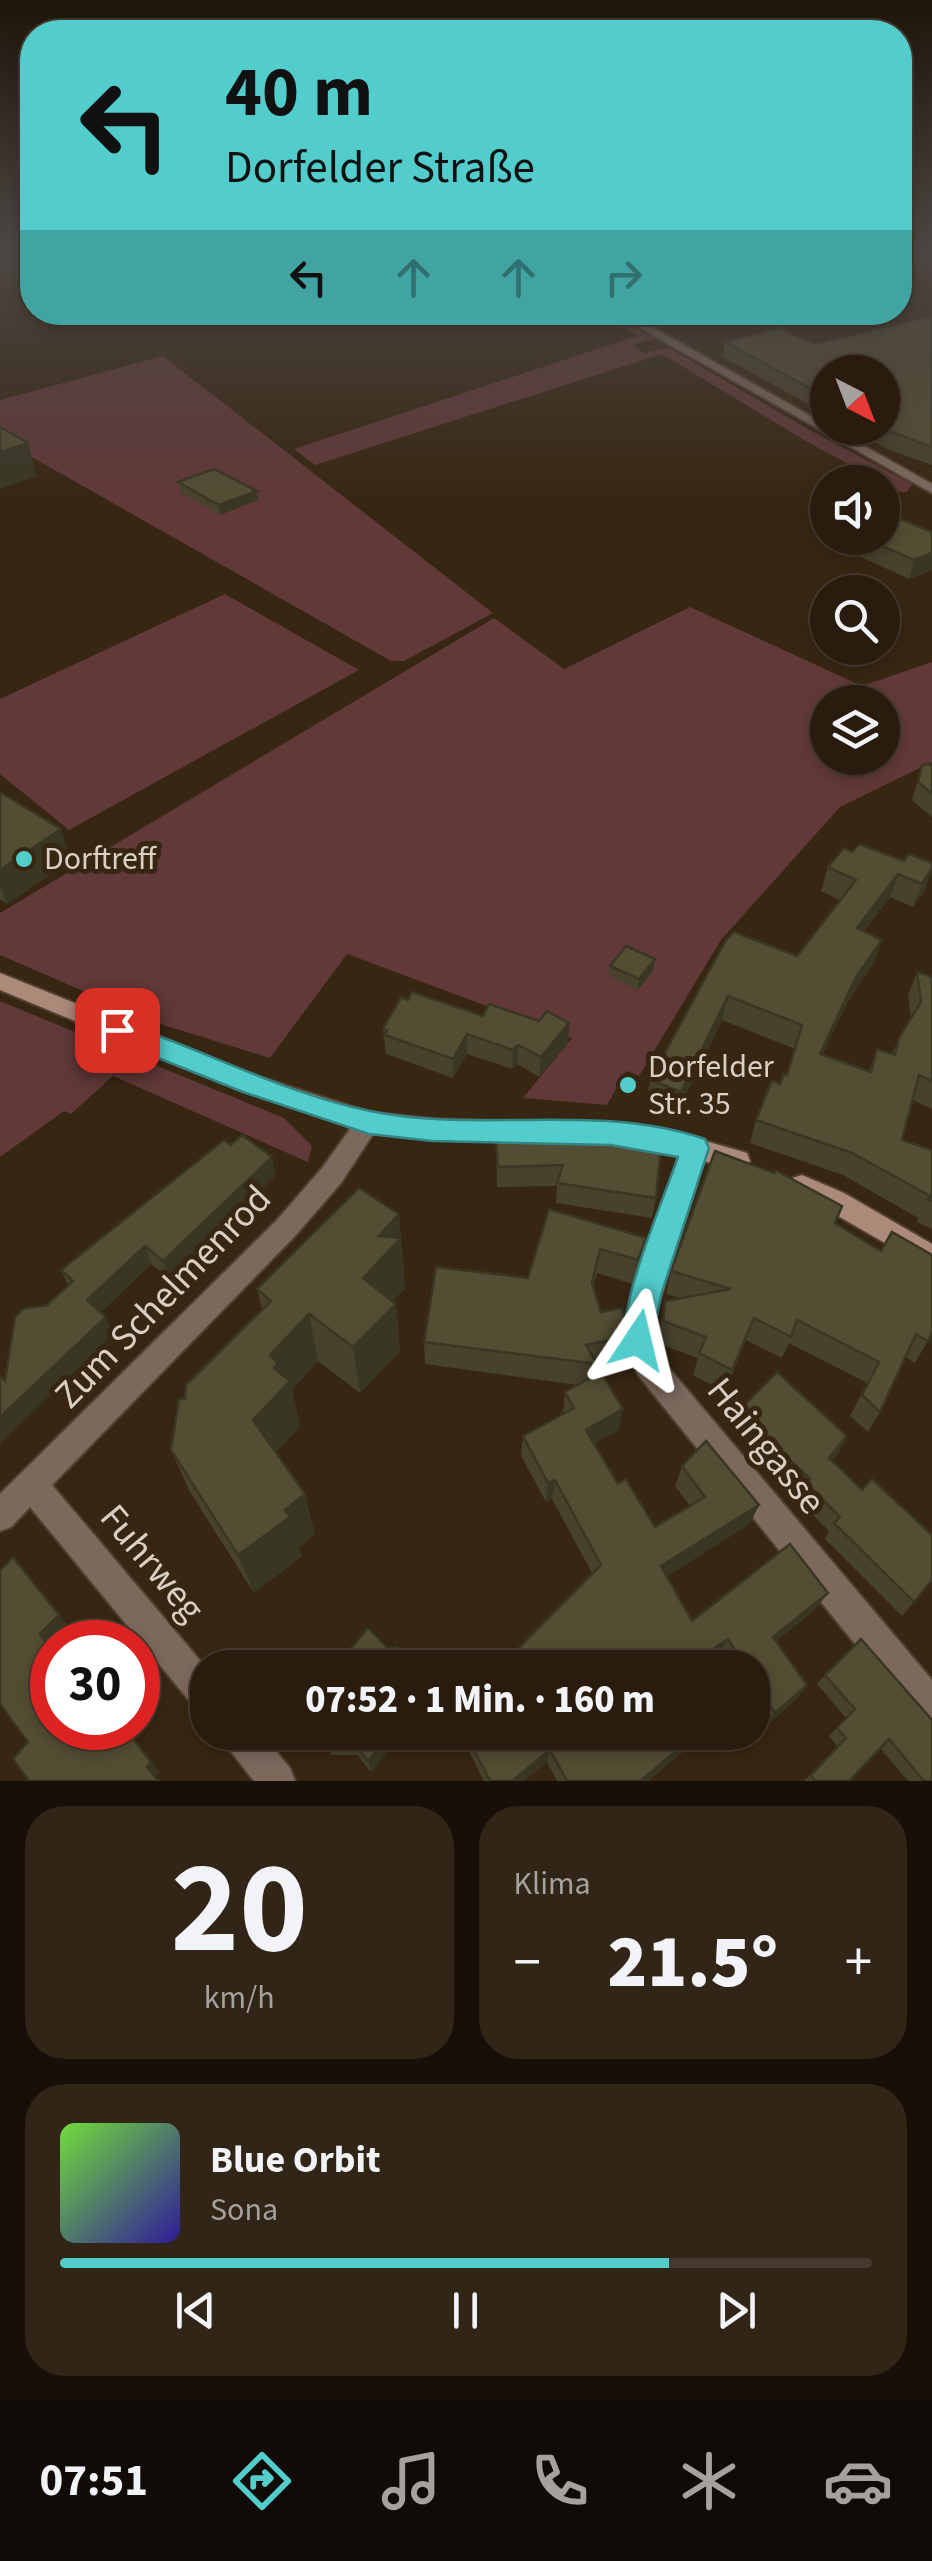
<!DOCTYPE html>
<html lang="de">
<head>
<meta charset="utf-8">
<style>
  body { margin:0; font-family:"Source Sans 3",sans-serif; background:#312517; color:#f1f3f6; height:100vh; display:flex; flex-direction:column; font-size:38px; white-space:nowrap }
  * { box-sizing:border-box; margin:0 }
  p { font-size:32px; color:#a5a19e }
  .icon { flex:none; width:55px; height:55px; fill:none; stroke:currentColor; stroke-width:2; stroke-linecap:round; stroke-linejoin:round }
  .map { position:relative; height:1781px; overflow:hidden }
  .sheet { display:flex; flex-direction:column; gap:25px; padding:25px; background:#170f08; flex:1 }
  .sheet>* { flex:none }
  .hud { position:absolute; left:20px; top:20px; width:892px; height:305px; border-radius:40px; box-shadow:0 5px 15px #0003,0 0 0 2px #453a2e; background:#52cdcc; color:#111; overflow:hidden }
  .needle { width:65px; rotate:138deg }
  .tools { position:absolute; left:810px; top:355px; display:grid; gap:20px }
  .tools a { display:grid; place-items:center; width:90px; height:90px; border-radius:50%; background:#291c0e; box-shadow:0 5px 15px #0003,0 0 0 2px #453a2e; font-size:50px }
  .speed { position:absolute; left:30px; top:1620px; display:flex; gap:20px; font-size:50px; font-weight:700; text-align:center }
  .speed>* { display:grid; place-content:center; width:130px; height:130px; border-radius:50%; background:#291c0e; box-shadow:0 5px 15px #0003,0 0 0 2px #453a2e; line-height:1 }
  .speed .limit { border:15px solid #d22; background:#fff; color:#111 }
  .pin { position:absolute; display:grid; place-items:center; width:85px; height:85px; color:#fff; margin:-42px; border-radius:20px; box-shadow:0 5px 15px #0006 }
  .me { position:absolute; width:110px; margin:-55px; rotate:10deg; stroke-linejoin:round; filter:drop-shadow(0 0 8px #0008) }
  .turn { display:flex; align-items:center; gap:35px; height:210px; padding:0 40px; font-size:45px }
  .turn .icon { width:130px; height:130px; stroke-width:2.5 }
  .turn b { display:block; font-size:70px; line-height:85px }
  .lanes { display:flex; align-items:center; height:95px; padding:0 40px; background:#0003; justify-content:center; gap:50px; direction:ltr }
  .lanes .off { opacity:.35 }
  .big { font-size:75px; font-weight:800; line-height:1.1 }
  .sheet .tile { flex:1; display:flex; flex-direction:column; justify-content:center; gap:15px; min-width:0; padding:0 35px; border-radius:40px; background:#312517 }
  .sheet .dial { align-items:center; gap:0 }
  .dial b { font-size:130px; line-height:1 }
  .song { display:flex; align-items:center; gap:30px }
  .cover { width:120px; height:120px; border-radius:15px; background:linear-gradient(135deg,hsl(100 70% 55%),hsl(250 70% 35%)) }
  .played { height:10px; border-radius:5px; background:linear-gradient(90deg,#52cdcc 75%,#453a2e 75%) }
  .keys { display:flex; justify-content:space-around; direction:ltr }
  .heat { display:flex; justify-content:space-between; align-items:center; font-size:55px; direction:ltr }
  .sheet .tiles { flex:1; display:grid; gap:25px; grid-template-columns:1fr 1fr }
  .tile:last-child { grid-column:span 2 }
  .trip { position:absolute; left:190px; top:1650px; width:580px; height:100px; border-radius:40px; background:#291c0e; box-shadow:0 5px 15px #0003,0 0 0 2px #453a2e; font-weight:800; line-height:100px; text-align:center }
  .tab-bar { display:flex; height:160px; justify-content:space-around; align-items:center; background:#100b06; color:#a5a19e }
  .tab-bar .icon { width:70px; height:70px }
  .tab-bar .active { color:#52cdcc }
  .tab-bar b { font-size:45px; color:#f1f3f6 }
  .map>svg:first-child { display:block }
</style>
</head>
<body>
<div class="map">
<svg width="932" height="1781" viewBox="0 0 932 1781">
  <rect width="100%" height="100%" fill="#372612"/>
  <g fill="#603938" fill-rule="evenodd">
    <path d="M600 313H609L654 339 633 345 644 353 669 348 806 428 912 484 907 492H900L804 440 662 354 315 465 294 449 637 336Z"/>
    <path d="M163 356 493 613 404 661H391L0 439V400Z"/>
    <path d="M225 594 359 670 69 830 0 774V699Z"/>
    <path d="M690 607 862 686 932 662V762L840 807 721 940 639 1076 626 1071 607 1105 523 1098 572 1038 347 954 270 1058 157 1023 0 955V913L494 618 564 669ZM828 702H882V758H828Z"/>
    <path d="M0 1001 284 1118 312 1146 308 1162 113 1076 71 1114 64 1111 0 1157Z"/>
  </g>
  <g fill="none" stroke-linecap="round" stroke-linejoin="round">
    <g stroke="#51412e" stroke-width="4">
      <g id="minor">
        <path d="M369 1112 378 1115 381 1122 341 1183 294 1237 52 1485 208 1670V1714L196 1709 30 1507 11 1527 0 1531V1494L276 1221 323 1167 360 1115Z"/>
        <path d="M695 1138 704 1141 707 1148 655 1315 652 1340 658 1355 932 1680V1723L920 1718 851 1639 638 1375C628 1351 624 1341 627 1315L683 1148 686 1141Z"/>
        <path d="M220 1732H260L290 1768 295 1781H254L225 1744Z"/>
      </g>
    </g>
    <g stroke="#51412e" stroke-width="4">
      <path id="tertiary" d="M612 312H625L932 484V493Z"/>
    </g>
    <g stroke="#51412e" stroke-width="4">
      <g id="secondary">
        <path d="M0 973 259 1077 369 1112 432 1119 611 1124 695 1138 747 1153 750 1161 747 1169 738 1172 695 1158 611 1144 432 1139 369 1132 244 1091 0 990Z"/>
        <path d="M802 1175 844 1193 932 1244V1270L826 1209 793 1194 789 1186 793 1178Z"/>
      </g>
    </g>
    <use href="#minor" fill="#7d685e" fill-rule="evenodd"/>
    <use href="#tertiary" fill="#7d685e" fill-rule="evenodd"/>
    <use href="#secondary" fill="#ac8a7a" fill-rule="evenodd"/>
  </g>
  <g fill="#47422c">
    <path d="M932 316V465L887 449 850 428H882L828 372V415L723 357 725 342 815 344Z"/>
    <path d="M178 482 258 500 220 515 180 492Z"/>
    <path d="M828 525V538H882L932 532V570L909 579 824 540Z"/>
    <path d="M932 764V817L912 800 922 765Z"/>
    <path d="M0 792 71 860 7 904 0 899Z"/>
    <path d="M852 852 904 861 926 888 913 907 890 897 864 931 882 940 874 963 848 1001 822 1055 869 1071 877 1049 892 1054 899 1038 911 1019 908 995 917 972 932 977V1109L913 1100 902 1140 932 1150V1229L917 1222 918 1218 843 1175 750 1143 756 1120 787 1075 795 1049 722 1020 676 1115 646 1103 650 1080 726 940 797 956 840 900 821 891 828 867Z"/>
    <path d="M655 959 653 970 638 990 609 976 610 966Z"/>
    <path d="M483 1016 569 1023 568 1042 539 1077 517 1064 512 1069 467 1054 453 1078 386 1054 383 1029Z"/>
    <path d="M496 1138 656 1198 652 1218 556 1203 557 1186 497 1187Z"/>
    <path d="M276 1175 169 1279 151 1264 101 1312 113 1334 5 1381 47 1305 68 1285 61 1270Z"/>
    <path d="M549 1209 646 1238 641 1262 633 1284 597 1273 593 1287 601 1312 631 1336 626 1359 597 1365 595 1375 619 1430 594 1443 618 1484 655 1527 690 1506 675 1486 682 1466 750 1524 666 1576 692 1621 816 1609 776 1641 807 1685 796 1699 765 1727 752 1707V1668H727L719 1655 700 1668H499L592 1573 552 1499 546 1502 521 1456 523 1436 563 1414 565 1392 578 1385 425 1364 424 1342 528 1278Z"/>
    <path d="M399 1214 405 1288 392 1301 396 1304 400 1351 360 1393 318 1361 292 1390 300 1426 276 1452 315 1534 299 1548 302 1556 254 1593 190 1492 171 1450 185 1399 262 1309 257 1289Z"/>
    <path d="M835 1223 881 1251 932 1255V1336L931 1335 915 1363 905 1357 880 1412 868 1432 850 1416 867 1383 789 1343 782 1358 746 1340 725 1392 693 1375 698 1358 657 1343 665 1301 680 1298 666 1294 671 1271Z"/>
    <path d="M739 1410 847 1436 838 1453 832 1461 862 1490 914 1602 902 1616 825 1539 829 1531 797 1499 800 1494 732 1427Z"/>
    <path d="M825 1675 932 1781H908L880 1748 849 1781H804L837 1746 829 1736 846 1718 817 1684Z"/>
    <path d="M327 1732H408V1736L400 1745 392 1746 371 1772 357 1755H331L327 1744Z"/>
    <path d="M459 1732H690L693 1737 685 1750 648 1781H557L547 1762 524 1781H484Z"/>
  </g>
  <g fill="#3a3624">
    <path d="M28 443 37 476 0 489V452Z"/>
    <path d="M257 491 258 500 220 515 219 505Z"/>
    <path d="M932 553V570L909 579 914 560Z"/>
    <path d="M61 829 71 860 7 904 0 885V870Z"/>
    <path d="M932 868 926 888 913 907 922 884Z"/>
    <path d="M898 874 890 897 849 951 857 928Z"/>
    <path d="M882 940 874 963 848 1001 812 1077 820 1054 856 977Z"/>
    <path d="M655 959 653 970 638 990 639 979Z"/>
    <path d="M728 996 722 1020 676 1115 681 1092Z"/>
    <path d="M569 1023 568 1042 539 1077 541 1057Z"/>
    <path d="M467 1034V1054L453 1078V1059Z"/>
    <path d="M518 1045 517 1064 512 1069 513 1050Z"/>
    <path d="M272 1157 276 1175 169 1279 163 1261Z"/>
    <path d="M399 1214 405 1288 369 1327 363 1278 379 1236Z"/>
    <path d="M646 1238 641 1262 633 1284 638 1260Z"/>
    <path d="M145 1246 151 1264 95 1318 87 1300Z"/>
    <path d="M396 1304 400 1351 360 1393 353 1347Z"/>
    <path d="M309 1314 318 1361 292 1390 300 1426 266 1463 253 1420 270 1355Z"/>
    <path d="M106 1317 113 1334 0 1444V1417Z"/>
    <path d="M623 1409 619 1430 583 1450 586 1430Z"/>
    <path d="M847 1436 838 1453 820 1474 829 1458Z"/>
    <path d="M555 1480 552 1499 546 1502 548 1483Z"/>
    <path d="M305 1494 315 1534 299 1548 302 1556 254 1593 238 1555 285 1510Z"/>
    <path d="M759 1505 750 1524 655 1584 661 1566Z"/>
    <path d="M13 1557 70 1628 55 1642H52L51 1647 52 1651 40 1634Z"/>
    <path d="M828 1593 816 1609 763 1652 773 1637Z"/>
    <path d="M728 1639 719 1655 700 1668H685Z"/>
    <path d="M807 1685 796 1699 765 1727 775 1713Z"/>
    <path d="M125 1728 160 1772 156 1777 160 1781 147 1767Z"/>
    <path d="M399 1732H408V1736L400 1745Z"/>
    <path d="M390 1734 392 1746 371 1772 368 1761Z"/>
    <path d="M693 1737 685 1750 648 1781H640Z"/>
    <path d="M550 1750 547 1762 524 1781H512Z"/>
  </g>
  <g fill="#534d33" stroke="#3a3624" stroke-width="2.5">
    <path d="M932 316V447L892 432 882 427V372H828V398L725 342 779 328 815 344Z"/>
    <path d="M0 427 28 443 0 452Z"/>
    <path d="M214 469 257 491 219 505 178 482Z"/>
    <path d="M882 511 932 532V553L914 560 864 538H882Z"/>
    <path d="M932 764V794L918 782 922 765Z"/>
    <path d="M0 792 61 829 0 870Z"/>
    <path d="M859 844 904 861 909 854 932 863V868L922 884 898 874 857 928 882 940 856 977 820 1054 871 1072 877 1049 895 1055 899 1038 921 1002 917 972 932 977V1081L919 1075 902 1140 932 1150V1201L928 1200 930 1196 852 1153 756 1120 772 1080 780 1084 784 1074 787 1075 802 1025 728 996 681 1092 650 1080 726 940 734 932 797 956 856 880 828 867 844 848 852 852Z"/>
    <path d="M626 946 655 959 639 979 610 966Z"/>
    <path d="M412 992 483 1016 489 1004 539 1021 547 1011 569 1023 541 1057 518 1045 513 1050 467 1034 453 1059 385 1035 387 1030 383 1029 401 997 408 1000Z"/>
    <path d="M242 1135 272 1157 163 1261 145 1246 87 1300 106 1317 0 1417V1376L5 1381 15 1317 23 1309 47 1305 73 1281 61 1270 224 1140 231 1145Z"/>
    <path d="M579 1135 661 1147 656 1198 557 1183 563 1165 498 1167 496 1138Z"/>
    <path d="M715 1151 774 1173 775 1170 842 1206 835 1223 881 1251 892 1232 932 1255V1332L928 1341 916 1334 880 1412 862 1395 879 1362 797 1320 791 1337 754 1318 732 1370 699 1353 706 1337 663 1321 665 1301 731 1289 671 1271Z"/>
    <path d="M359 1188 399 1214 379 1236 401 1238 363 1278 396 1304 353 1347 309 1314 270 1355 278 1363 274 1368 290 1381 253 1420 305 1494 285 1510 290 1517 238 1555 171 1450 179 1399H185L186 1385 271 1301 257 1289Z"/>
    <path d="M549 1209 646 1238 638 1260 600 1249 592 1283 601 1312 622 1308 631 1336 586 1345 597 1364 424 1342 436 1267 528 1278Z"/>
    <path d="M601 1372 623 1409 586 1430 618 1484 626 1479 655 1527 705 1497 682 1466 706 1441 759 1505 661 1566 692 1621 790 1544 828 1593 773 1637 807 1685 775 1713 752 1678V1668H746L728 1639 685 1668H499L601 1565 555 1480 548 1483 523 1436 574 1408 565 1392Z"/>
    <path d="M777 1372 847 1436 829 1458 862 1490 872 1479 932 1535V1580L914 1602 834 1523 840 1517 806 1483 810 1479 739 1410Z"/>
    <path d="M13 1557 59 1615 40 1634 52 1651V1728H125L151 1762 147 1767 158 1781H29L13 1759 28 1742 0 1704V1571Z"/>
    <path d="M368 1628 388 1649 397 1647 404 1655V1666L406 1668H332V1660L339 1652H348Z"/>
    <path d="M861 1639 932 1720V1781H924L889 1739 849 1781H815L811 1775 846 1738 837 1728 855 1709 825 1675Z"/>
    <path d="M327 1732H399L390 1734 368 1761 354 1744H327Z"/>
    <path d="M465 1732H690L693 1737 640 1781H567L550 1750 512 1781H490Z"/>
  </g>
  <linearGradient id="sky" x2="0" y2="1"><stop stop-color="#1e150a"/><stop offset="0.5" stop-color="#4d4744"/><stop offset="1" stop-color="#4d4744" stop-opacity="0"/></linearGradient>
  <rect width="932" height="500" fill="url(#sky)"/>
  <path fill="#52cdcc" stroke="#358585" stroke-width="2.5" d="M117 1021C201 1048 282 1093 370 1111 479 1134 598 1102 705 1139L709 1148 662 1292 649 1351 638 1356 627 1351C612 1317 665 1196 678 1157L611 1145 432 1141 369 1134 243 1092 108 1038 104 1030 108 1023Z"/>
  <g fill="#52cdcc" stroke="#372612" stroke-width="4">
    <circle cx="24" cy="859" r="10"/>
    <circle cx="628" cy="1085" r="10"/>
  </g>
  <g text-anchor="middle" dominant-baseline="central" stroke-width="10" stroke-linejoin="round" paint-order="stroke">
    <g font-size="32" fill="#dacfc3" stroke="#372612" text-anchor="start">
      <text x="44" y="859">Dorftreff</text>
      <text x="648" y="1067">Dorfelder<tspan x="648" dy="37">Str. 35</tspan></text>
    </g>
    <g font-size="38" fill="#dacfc3" stroke="#372612">
      <text transform="translate(163 1297) rotate(-46)">Zum Schelmenrod</text>
      <text transform="translate(766 1446) rotate(51)">Haingasse</text>
      <text transform="translate(152 1563) rotate(50)">Fuhrweg</text>
    </g>
  </g>
</svg>
<div class="tools">
<a><svg class="needle" viewBox="-14 -14 28 28"><path d="M0-13l5 13h-10z" fill="#e53935"/><path d="M0 13l5-13h-10z" fill="#a5a19e"/></svg></a>
<a><svg class="icon" aria-label="sound" viewBox="0 0 24 24"><path d="M4 9h4l5-4v14l-5-4H4zM17 9q2 3 0 6"/></svg></a>
<a><svg class="icon" aria-label="search" viewBox="0 0 24 24"><circle cx="10" cy="10" r="6"/><path d="M15 15l6 6"/></svg></a>
<a><svg class="icon" aria-label="layers" viewBox="0 0 24 24"><path d="M12 4l9 5-9 5-9-5zM3 14l9 5 9-5"/></svg></a>
</div>
<div class="speed"><div class="limit">30</div></div>
<div class="pin" style="left:117px;top:1030px;background:#d93025"><svg class="icon" aria-label="arrive" viewBox="0 0 24 24"><path d="M6 21V4h12l-3 4 3 4H6"/></svg></div>
<svg class="me" style="left:638px;top:1340px" viewBox="-20 -20 40 40"><path d="M0-17L14 15 0 8-14 15z" fill="#52cdcc" stroke="#fff" stroke-width="4"/></svg>
<div class="trip">07:52 · 1 Min. · 160 m</div>
<div class="hud">
<div class="turn"><svg class="icon" aria-label="left" viewBox="0 0 24 24"><path d="M17 20v-9H6M10 6l-5 5 5 5"/></svg><div><b>40 m</b>Dorfelder Straße</div></div>
<div class="lanes"><svg class="icon" aria-label="left" viewBox="0 0 24 24"><path d="M17 20v-9H6M10 6l-5 5 5 5"/></svg><svg class="icon off" aria-label="ahead" viewBox="0 0 24 24"><path d="M12 20V5M6 11l6-6 6 6"/></svg><svg class="icon off" aria-label="ahead" viewBox="0 0 24 24"><path d="M12 20V5M6 11l6-6 6 6"/></svg><svg class="icon off" aria-label="right" viewBox="0 0 24 24"><path d="M7 20v-9h11M14 6l5 5-5 5"/></svg></div>
</div>
</div>
<section class="sheet">
<div class="tiles">
<div class="tile dial"><b>20</b><p>km/h</p></div>
<div class="tile"><p>Klima</p>
<div class="heat"><a>−</a><b class="big">21.5°</b><a>+</a></div>
</div>
<div class="tile">
<div class="song"><i class="cover"></i><div><b>Blue Orbit</b><p>Sona</p></div></div>
<div class="played"></div>
<div class="keys"><svg class="icon" aria-label="previous" viewBox="0 0 24 24"><path d="M18 5L8 12l10 7zM5 5v14"/></svg><svg class="icon" aria-label="pause" viewBox="0 0 24 24"><path d="M8 5v14M16 5v14"/></svg><svg class="icon" aria-label="next" viewBox="0 0 24 24"><path d="M6 5l10 7-10 7zM19 5v14"/></svg></div>
</div>
</div>
</section>
<nav class="tab-bar">
<b>07:51</b>
<svg class="icon active" aria-label="directions" viewBox="0 0 24 24"><path d="M12 3l9 9-9 9-9-9zM9 14v-3h6M13 9l2 2-2 2"/></svg>
<svg class="icon" aria-label="music" viewBox="0 0 24 24"><path d="M9 18V5l10-2v13"/><circle cx="6" cy="18" r="3"/><circle cx="16" cy="16" r="3"/></svg>
<svg class="icon" aria-label="phone" viewBox="0 0 24 24"><path d="M5 4h4l2 5-3 2q2 4 5 5l2-3 5 2v4C11 20 4 13 5 4z"/></svg>
<svg class="icon" aria-label="climate" viewBox="0 0 24 24"><path d="M12 3v18M4 7l16 10M4 17L20 7"/></svg>
<svg class="icon" aria-label="car" viewBox="0 0 24 24"><path d="M5 17H2v-5l4-1 3-4h7l3 4 3 1v5h-3M9 17h6M6 11h13"/><circle cx="7" cy="17" r="2"/><circle cx="17" cy="17" r="2"/></svg>
</nav>
</body>
</html>
